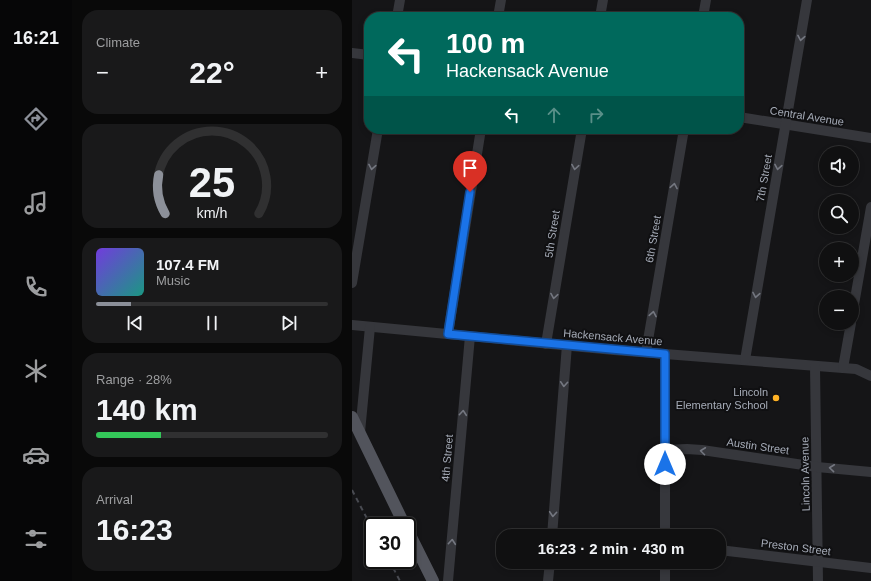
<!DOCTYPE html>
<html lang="en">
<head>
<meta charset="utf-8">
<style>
  body { margin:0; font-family:Arial,sans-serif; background:#19191a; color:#f1f3f6; height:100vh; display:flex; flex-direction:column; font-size:15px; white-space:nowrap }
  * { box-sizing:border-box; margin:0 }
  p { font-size:13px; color:#9c9d9f }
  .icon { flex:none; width:22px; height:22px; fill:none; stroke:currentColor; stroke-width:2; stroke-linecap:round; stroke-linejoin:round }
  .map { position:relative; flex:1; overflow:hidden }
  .side { display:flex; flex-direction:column; gap:10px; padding:10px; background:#090909; width:280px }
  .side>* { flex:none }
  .top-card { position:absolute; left:12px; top:12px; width:380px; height:122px; border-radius:16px; box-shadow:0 2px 6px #0003,0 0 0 1px #303031; background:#00695c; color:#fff; overflow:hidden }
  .controls { position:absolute; left:467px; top:146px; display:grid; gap:8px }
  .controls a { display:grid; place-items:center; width:40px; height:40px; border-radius:50%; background:#101011; box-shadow:0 2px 6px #0003,0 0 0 1px #303031; font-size:20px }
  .speed { position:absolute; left:12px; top:517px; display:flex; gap:8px; font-size:20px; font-weight:700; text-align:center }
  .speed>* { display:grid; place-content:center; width:52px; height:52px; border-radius:50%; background:#101011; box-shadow:0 2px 6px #0003,0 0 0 1px #303031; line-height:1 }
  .speed .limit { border:2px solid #111; border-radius:6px; background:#fff; color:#111 }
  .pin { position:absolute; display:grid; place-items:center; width:34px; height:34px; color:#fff; margin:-41px -17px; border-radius:50% 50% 50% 0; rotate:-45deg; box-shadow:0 0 4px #0007 }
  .pin .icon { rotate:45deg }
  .me { position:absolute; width:44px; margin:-22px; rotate:0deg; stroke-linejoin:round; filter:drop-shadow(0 0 3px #0008) }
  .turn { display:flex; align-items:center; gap:14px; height:84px; padding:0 16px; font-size:18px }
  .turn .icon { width:52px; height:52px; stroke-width:2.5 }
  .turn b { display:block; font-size:28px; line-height:34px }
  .lanes { display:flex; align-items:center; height:38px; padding:0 16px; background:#0003; justify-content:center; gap:20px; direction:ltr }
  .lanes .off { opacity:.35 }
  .big { font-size:30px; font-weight:800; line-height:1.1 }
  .side .widget { flex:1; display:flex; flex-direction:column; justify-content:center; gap:6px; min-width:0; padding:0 14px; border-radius:16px; background:#19191a }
  .side .dial { align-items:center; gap:0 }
  .dial svg { height:104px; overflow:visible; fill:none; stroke:#303031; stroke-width:7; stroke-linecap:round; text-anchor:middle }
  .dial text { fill:#f1f3f6; stroke:none }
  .song { display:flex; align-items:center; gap:12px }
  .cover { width:48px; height:48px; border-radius:6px; background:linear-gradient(135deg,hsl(260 70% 55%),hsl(170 70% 35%)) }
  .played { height:4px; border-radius:2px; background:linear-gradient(90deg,#8c9099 15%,#303031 15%) }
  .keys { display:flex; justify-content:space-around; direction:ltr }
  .heat { display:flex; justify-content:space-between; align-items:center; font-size:22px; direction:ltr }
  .charge { height:6px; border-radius:3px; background:linear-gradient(90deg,#34c759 28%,#303031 0) }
  .trip { position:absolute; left:144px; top:529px; width:230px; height:40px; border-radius:16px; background:#101011; box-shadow:0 2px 6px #0003,0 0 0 1px #303031; font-weight:800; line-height:40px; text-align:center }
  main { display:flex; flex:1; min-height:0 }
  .menu { display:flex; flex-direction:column; width:72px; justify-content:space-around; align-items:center; background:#060607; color:#9c9d9f }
  .menu .icon { width:28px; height:28px }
  .menu .current { color:#8c9099 }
  .menu b { font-size:18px; color:#f1f3f6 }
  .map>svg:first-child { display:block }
</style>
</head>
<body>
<main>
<nav class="menu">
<b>16:21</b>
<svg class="icon current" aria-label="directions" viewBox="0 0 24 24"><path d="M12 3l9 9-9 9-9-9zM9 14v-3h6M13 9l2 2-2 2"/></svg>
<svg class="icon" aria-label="music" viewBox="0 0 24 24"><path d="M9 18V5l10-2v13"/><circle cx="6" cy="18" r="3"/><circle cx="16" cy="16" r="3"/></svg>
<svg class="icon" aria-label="phone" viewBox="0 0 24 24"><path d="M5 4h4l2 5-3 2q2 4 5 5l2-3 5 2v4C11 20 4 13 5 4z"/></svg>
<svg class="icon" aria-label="climate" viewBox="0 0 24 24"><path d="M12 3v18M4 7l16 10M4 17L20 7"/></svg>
<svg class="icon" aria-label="car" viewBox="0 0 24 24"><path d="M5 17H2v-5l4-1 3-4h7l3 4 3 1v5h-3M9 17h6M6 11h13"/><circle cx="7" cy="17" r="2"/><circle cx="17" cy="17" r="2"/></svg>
<svg class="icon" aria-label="filters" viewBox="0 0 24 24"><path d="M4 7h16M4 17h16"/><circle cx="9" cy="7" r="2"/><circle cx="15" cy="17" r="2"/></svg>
</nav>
<section class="side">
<div class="widget"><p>Climate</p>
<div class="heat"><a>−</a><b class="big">22°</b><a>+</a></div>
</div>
<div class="widget dial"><svg viewBox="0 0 100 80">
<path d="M14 69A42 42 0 1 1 86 69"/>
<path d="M14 69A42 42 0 0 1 9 39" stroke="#8c9099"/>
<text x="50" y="56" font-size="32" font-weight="700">25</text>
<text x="50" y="72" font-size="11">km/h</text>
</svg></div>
<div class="widget">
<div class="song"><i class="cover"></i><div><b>107.4 FM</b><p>Music</p></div></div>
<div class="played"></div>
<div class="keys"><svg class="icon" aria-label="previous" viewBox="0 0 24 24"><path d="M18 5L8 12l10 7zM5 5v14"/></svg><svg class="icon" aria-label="pause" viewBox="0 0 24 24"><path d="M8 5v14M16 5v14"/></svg><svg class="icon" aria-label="next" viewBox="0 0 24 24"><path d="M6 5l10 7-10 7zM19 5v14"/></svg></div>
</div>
<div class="widget"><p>Range · 28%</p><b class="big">140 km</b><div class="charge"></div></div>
<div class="widget"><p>Arrival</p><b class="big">16:23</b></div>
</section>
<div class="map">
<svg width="519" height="581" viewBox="0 0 519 581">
  <rect width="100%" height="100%" fill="#151517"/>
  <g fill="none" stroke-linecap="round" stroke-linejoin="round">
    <g stroke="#36373c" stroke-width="10">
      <path d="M45 17 48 0"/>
      <path d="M146 17 149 0"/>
      <path d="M248 17 251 0"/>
      <path d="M351 17 354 0"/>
      <path d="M0 53 17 55"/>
      <path d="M387 117 519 138"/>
      <path d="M0 283 26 129"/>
      <path d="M500 316 519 207"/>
      <path d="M0 325 262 350 491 368 504 369 519 376"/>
      <path d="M96 334 129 129"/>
      <path d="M194 344 230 129"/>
      <path d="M294 352 332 129"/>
      <path d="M313 354V536"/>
      <path d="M393 360 455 0"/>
      <path d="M463 366 466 581"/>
      <path d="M491 368 499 323"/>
      <path d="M8 432 18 327"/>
      <path d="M313 450 335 449 350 450 465 467 519 472"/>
      <path d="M200 536 215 345"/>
      <path d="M367 550 519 568"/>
      <path d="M96 581 118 336"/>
      <path d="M196 581 198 562"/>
      <path d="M313 581V562"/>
    </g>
    <g stroke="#52545c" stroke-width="12">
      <path d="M0 417 53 526"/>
      <path d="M55 529 81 581"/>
    </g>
    <g stroke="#494b52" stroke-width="2" stroke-dasharray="5 4" stroke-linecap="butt">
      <path d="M0 490 21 530"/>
      <path d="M12 525 21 542"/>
      <path d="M37 560 48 581"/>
    </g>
  </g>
  <defs><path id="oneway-chevron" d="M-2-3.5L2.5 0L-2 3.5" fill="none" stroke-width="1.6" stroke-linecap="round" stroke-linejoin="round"/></defs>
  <g stroke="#747780">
    <use href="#oneway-chevron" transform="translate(449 38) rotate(100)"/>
    <use href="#oneway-chevron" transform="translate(20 167) rotate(100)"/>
    <use href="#oneway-chevron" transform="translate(223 167) rotate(99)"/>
    <use href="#oneway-chevron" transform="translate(426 167) rotate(100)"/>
    <use href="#oneway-chevron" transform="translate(322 186) rotate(-80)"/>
    <use href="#oneway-chevron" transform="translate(404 295) rotate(100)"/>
    <use href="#oneway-chevron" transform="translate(202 296) rotate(99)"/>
    <use href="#oneway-chevron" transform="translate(301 314) rotate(-80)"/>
    <use href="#oneway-chevron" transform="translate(212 384) rotate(94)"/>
    <use href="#oneway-chevron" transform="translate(111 413) rotate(-85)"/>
    <use href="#oneway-chevron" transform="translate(351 451) rotate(-173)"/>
    <use href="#oneway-chevron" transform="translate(480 468) rotate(-174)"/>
    <use href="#oneway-chevron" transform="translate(201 514) rotate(94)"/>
    <use href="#oneway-chevron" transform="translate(100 542) rotate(-85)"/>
  </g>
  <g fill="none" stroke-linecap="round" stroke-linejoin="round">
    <g stroke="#114b97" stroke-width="10">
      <path id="route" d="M118 192 96 334 313 354V464"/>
    </g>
    <use href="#route" stroke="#1a73e8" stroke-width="7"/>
  </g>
  <circle fill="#ffb225" stroke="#101012" stroke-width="1.5" cx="424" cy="398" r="4"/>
  <g text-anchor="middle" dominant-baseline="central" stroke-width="4" stroke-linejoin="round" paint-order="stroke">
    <g font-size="11" fill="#a6acb8" stroke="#101012">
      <text transform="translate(455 116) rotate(9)">Central Avenue</text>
      <text transform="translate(412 178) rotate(-80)">7th Street</text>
      <text transform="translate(200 234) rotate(-81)">5th Street</text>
      <text transform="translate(301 239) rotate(-80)">6th Street</text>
      <text transform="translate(261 337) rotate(5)">Hackensack Avenue</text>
      <text transform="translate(406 446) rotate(8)">Austin Street</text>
      <text transform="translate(95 458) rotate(-85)">4th Street</text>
      <text transform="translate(453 474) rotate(-91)">Lincoln Avenue</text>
      <text transform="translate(444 547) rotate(7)">Preston Street</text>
    </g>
    <g font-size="11" fill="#a6acb8" stroke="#101012" text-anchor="end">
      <text x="416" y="392">Lincoln<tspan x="416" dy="13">Elementary School</tspan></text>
    </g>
  </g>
</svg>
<div class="controls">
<a><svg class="icon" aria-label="sound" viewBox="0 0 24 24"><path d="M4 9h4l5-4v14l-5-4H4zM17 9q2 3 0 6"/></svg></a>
<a><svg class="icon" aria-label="search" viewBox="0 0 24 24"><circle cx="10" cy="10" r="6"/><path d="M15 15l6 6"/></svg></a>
<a>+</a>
<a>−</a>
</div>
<div class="speed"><div class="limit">30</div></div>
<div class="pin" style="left:118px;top:192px;background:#d93025"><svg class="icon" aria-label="arrive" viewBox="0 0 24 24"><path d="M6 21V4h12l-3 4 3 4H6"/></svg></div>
<svg class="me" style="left:313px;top:464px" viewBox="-20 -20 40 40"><circle r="19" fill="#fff"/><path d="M0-13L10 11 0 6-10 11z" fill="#1a73e8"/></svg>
<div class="trip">16:23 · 2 min · 430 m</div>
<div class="top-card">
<div class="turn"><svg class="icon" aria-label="left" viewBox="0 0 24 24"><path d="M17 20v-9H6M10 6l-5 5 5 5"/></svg><div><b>100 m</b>Hackensack Avenue</div></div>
<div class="lanes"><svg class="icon" aria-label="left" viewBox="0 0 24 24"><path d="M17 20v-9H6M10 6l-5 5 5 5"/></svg><svg class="icon off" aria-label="ahead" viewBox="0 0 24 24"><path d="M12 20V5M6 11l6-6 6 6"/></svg><svg class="icon off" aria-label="right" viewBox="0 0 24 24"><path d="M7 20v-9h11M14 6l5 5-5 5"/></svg></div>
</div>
</div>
</main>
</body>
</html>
